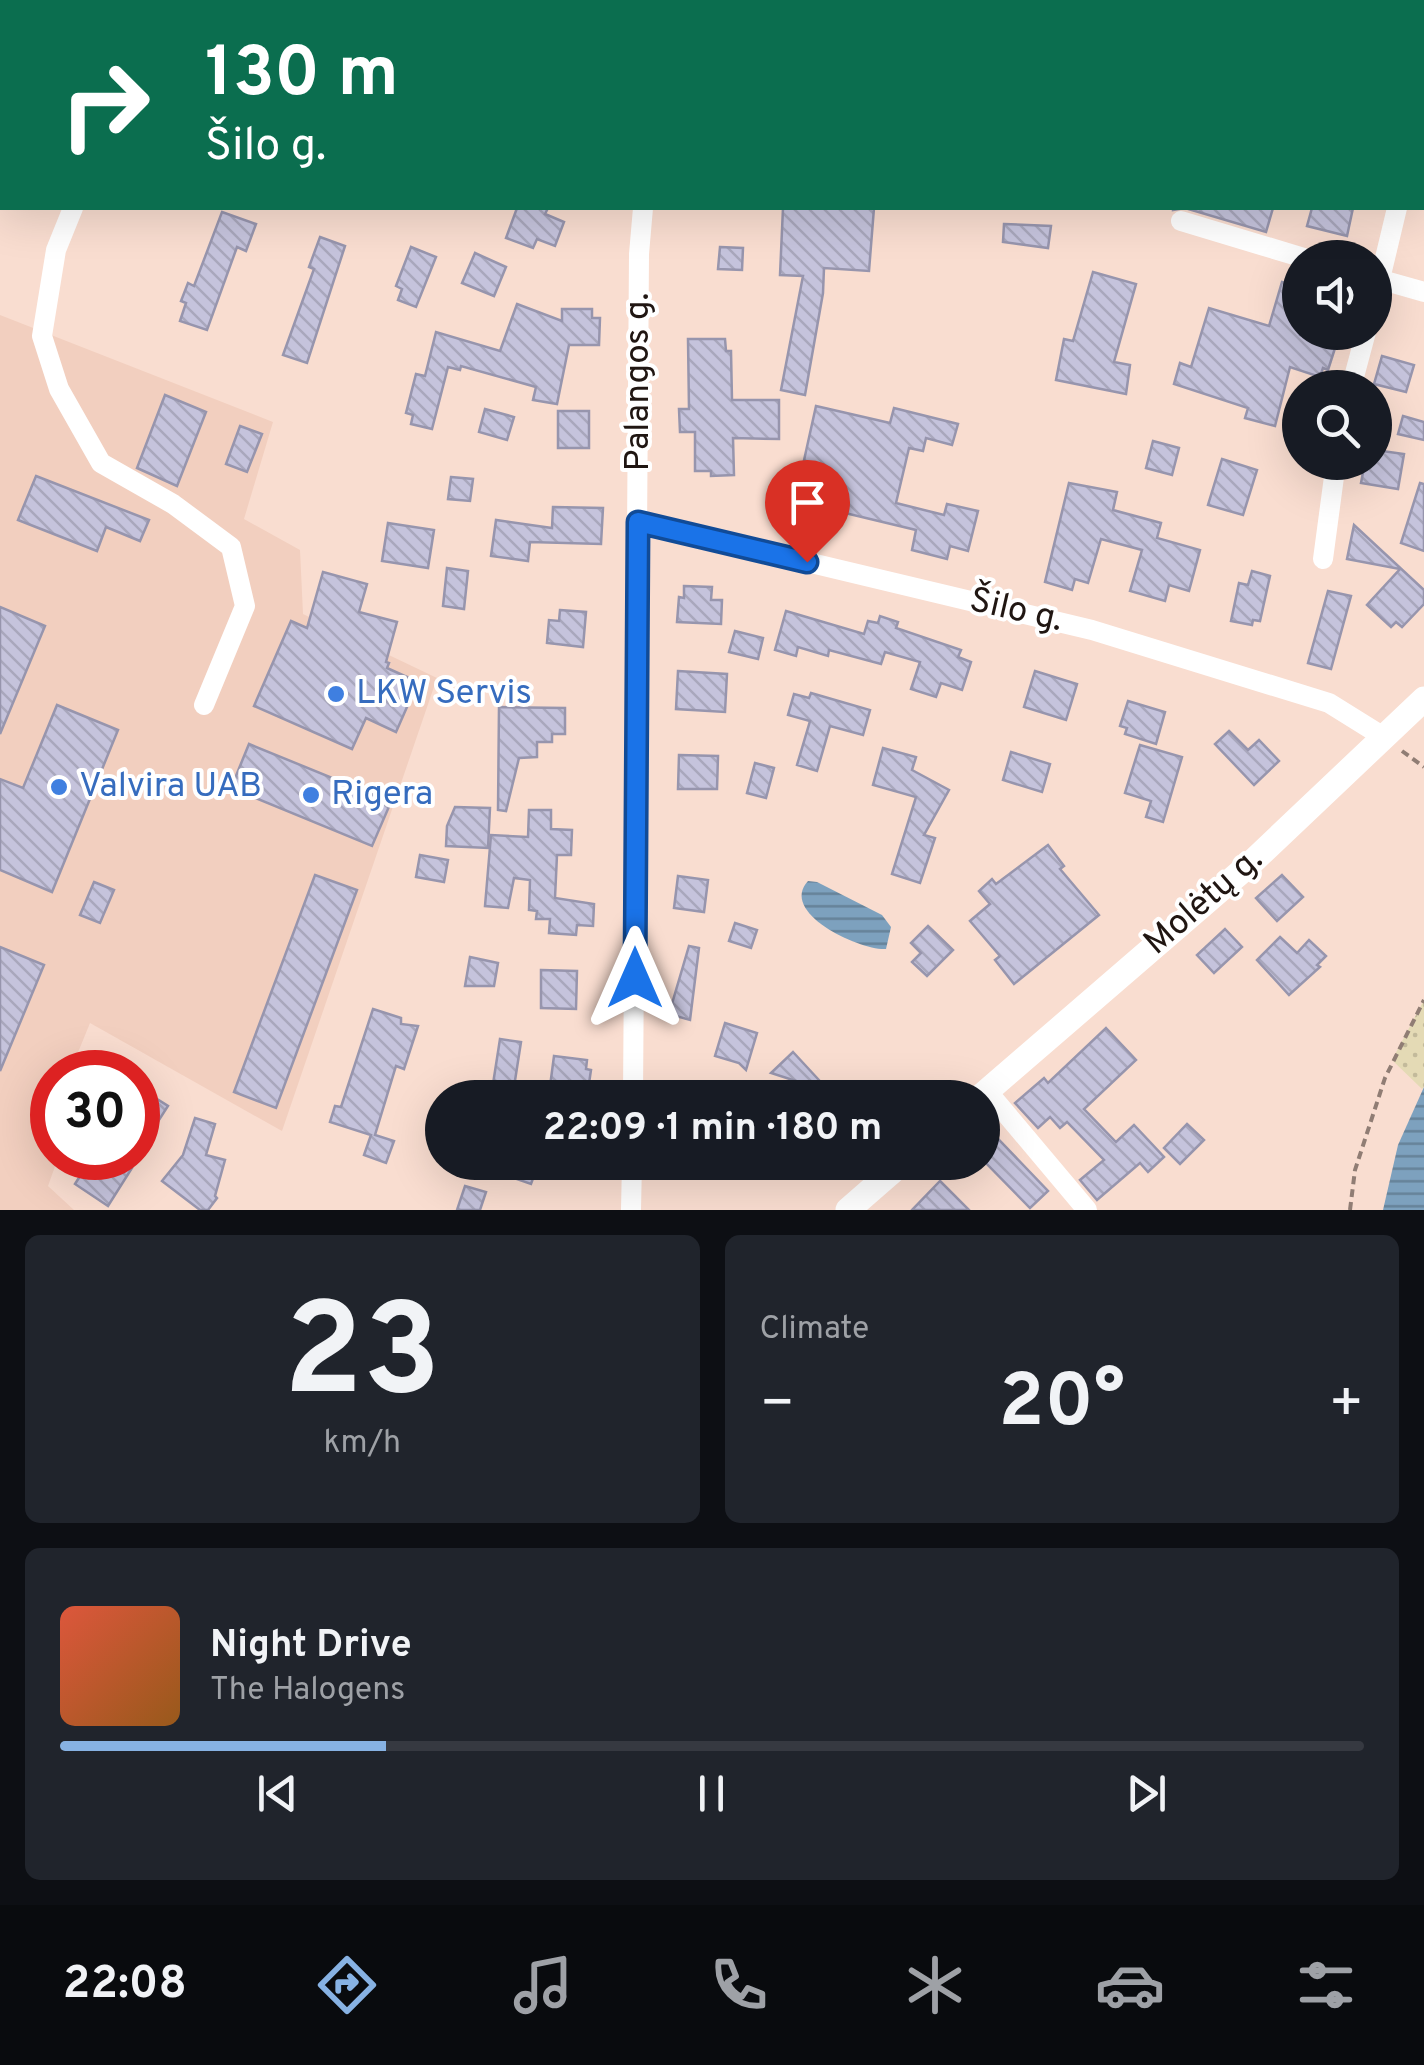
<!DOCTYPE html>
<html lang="en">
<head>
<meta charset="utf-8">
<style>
  body { margin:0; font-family:Overpass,sans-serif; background:#20242c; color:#f1f3f6; height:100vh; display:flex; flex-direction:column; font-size:38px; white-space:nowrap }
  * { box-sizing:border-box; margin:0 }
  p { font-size:32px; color:#9ea1a6 }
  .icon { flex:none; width:55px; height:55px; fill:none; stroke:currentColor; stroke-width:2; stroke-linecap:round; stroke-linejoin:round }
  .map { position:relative; height:1210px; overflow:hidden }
  .panel { display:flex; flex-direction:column; gap:25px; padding:25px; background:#0d0f14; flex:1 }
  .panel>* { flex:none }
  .hud { position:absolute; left:0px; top:0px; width:1425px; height:210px; box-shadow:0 10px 40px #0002; background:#0b6e4f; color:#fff; overflow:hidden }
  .tools { position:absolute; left:1282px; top:240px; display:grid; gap:20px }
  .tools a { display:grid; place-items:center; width:110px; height:110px; border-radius:50%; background:#171b24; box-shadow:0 10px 40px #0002; font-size:50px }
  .speed { position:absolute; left:30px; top:1050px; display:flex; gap:20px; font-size:50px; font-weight:700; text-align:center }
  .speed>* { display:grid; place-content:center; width:130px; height:130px; border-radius:50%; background:#171b24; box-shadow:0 10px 40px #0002; line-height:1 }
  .speed .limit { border:15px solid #d22; background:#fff; color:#111 }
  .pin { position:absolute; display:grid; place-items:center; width:85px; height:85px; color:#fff; margin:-102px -42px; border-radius:50% 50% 50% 0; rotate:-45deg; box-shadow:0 0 10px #0007 }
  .pin .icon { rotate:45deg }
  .me { position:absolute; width:110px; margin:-55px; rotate:0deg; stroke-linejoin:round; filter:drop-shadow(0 0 8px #0008) }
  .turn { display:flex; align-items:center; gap:35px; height:210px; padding:0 40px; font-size:45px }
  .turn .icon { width:130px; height:130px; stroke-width:2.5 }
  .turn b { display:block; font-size:70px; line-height:85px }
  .big { font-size:75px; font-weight:700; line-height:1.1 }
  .panel .card { flex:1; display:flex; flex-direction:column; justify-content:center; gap:15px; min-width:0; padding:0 35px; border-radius:15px; background:#20242c }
  .panel .dial { align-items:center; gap:0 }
  .dial b { font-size:130px; line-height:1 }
  .song { display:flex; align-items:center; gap:30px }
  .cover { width:120px; height:120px; border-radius:15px; background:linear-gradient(135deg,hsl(10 70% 55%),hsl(30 70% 35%)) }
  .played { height:10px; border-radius:5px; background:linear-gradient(90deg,#87b2e3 25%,#363941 25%) }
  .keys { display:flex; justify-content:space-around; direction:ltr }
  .heat { display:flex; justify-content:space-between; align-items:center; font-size:55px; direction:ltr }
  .panel .tiles { flex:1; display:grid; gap:25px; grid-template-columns:1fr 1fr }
  .card:last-child { grid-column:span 2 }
  .trip { position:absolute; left:425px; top:1080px; width:575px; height:100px; border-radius:50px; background:#171b24; box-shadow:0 10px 40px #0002; font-weight:700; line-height:100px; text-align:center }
  .menu { display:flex; height:160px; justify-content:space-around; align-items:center; background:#090b0e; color:#9ea1a6 }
  .menu .icon { width:70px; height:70px }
  .menu .on { color:#87b2e3 }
  .menu b { font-size:45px; color:#f1f3f6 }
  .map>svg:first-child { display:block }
</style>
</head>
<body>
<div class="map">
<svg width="1424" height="1210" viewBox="0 0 1424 1210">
  <defs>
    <pattern id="sand-dots" width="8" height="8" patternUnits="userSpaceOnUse" patternTransform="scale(2.5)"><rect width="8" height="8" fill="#e4dab5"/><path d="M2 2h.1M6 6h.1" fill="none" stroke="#c3ba9b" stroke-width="1.8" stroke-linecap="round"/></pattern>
    <pattern id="water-rules" width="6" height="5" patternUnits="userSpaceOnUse" patternTransform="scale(2.5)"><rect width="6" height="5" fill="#7da1be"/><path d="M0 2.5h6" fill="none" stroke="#668299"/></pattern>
    <pattern id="building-back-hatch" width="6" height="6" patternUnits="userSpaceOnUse" patternTransform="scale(2.5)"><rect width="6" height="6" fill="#c5c3dc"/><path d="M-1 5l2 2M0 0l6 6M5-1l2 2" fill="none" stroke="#a9a7bc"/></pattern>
  </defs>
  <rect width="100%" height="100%" fill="#f9ddd0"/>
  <path fill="#f2cfbf" d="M0 315 273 422 244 519 300 550 303 614 437 678 282 1131 90 1023 70 1072H52V1158H58L48 1186 74 1210H0Z"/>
  <path fill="url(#sand-dots)" d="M1424 1000V1087L1422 1089 1392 1060Z"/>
  <g fill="url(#water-rules)">
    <path d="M808 881 817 882 882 915 891 927 886 949C861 951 778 913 808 881Z"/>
    <path d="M1424 1087V1210H1383L1398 1145Z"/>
  </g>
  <g fill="url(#building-back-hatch)" stroke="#9795ad" stroke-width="2.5">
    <path d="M517 208H548L545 214 564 222 555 246 537 239 533 248 506 238Z"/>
    <path d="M783 208H874L869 271 824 268 823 293 805 395 781 390 803 276 780 275Z"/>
    <path d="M1173 208H1273L1266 232 1185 208 1173 210Z"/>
    <path d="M1312 208H1353L1347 236 1307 226Z"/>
    <path d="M222 212 256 224 246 251 237 247 207 330 180 321 186 303 181 301 188 283 194 286Z"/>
    <path d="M1004 224 1051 226 1048 248 1003 242Z"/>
    <path d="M320 237 345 246 307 363 283 355 314 269 309 267Z"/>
    <path d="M411 247 436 257 416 307 398 300 402 289 396 286Z"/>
    <path d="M720 247 743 248 742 270 718 269Z"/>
    <path d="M475 253 506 267 494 296 462 283Z"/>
    <path d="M1093 272 1136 284 1114 362 1130 365 1126 394 1056 380 1064 339 1073 341Z"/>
    <path d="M1282 282 1300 287V335L1336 345 1328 370 1323 368 1320 377 1290 367 1275 426 1245 418 1248 408 1174 384 1180 363 1191 367 1209 308 1269 326Z"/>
    <path d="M517 304 562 321V309H592V318H600L599 345H569L557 404 533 400 536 387 461 366 460 370 448 367 432 429 411 424 413 415 406 413 416 374 425 376 436 332 500 351Z"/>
    <path d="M688 339H725L726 351H731L732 400H779V439L733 438 734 475 711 476V471H695V432H680L679 409H689Z"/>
    <path d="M1382 356 1414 365 1406 392 1374 384Z"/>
    <path d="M165 395 206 412 177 486 137 468Z"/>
    <path d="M816 406 890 423 894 408 958 424 952 445 926 438 923 451 909 448 896 503 944 515 947 504 978 511 968 551 950 546 947 559 912 550 916 530 795 501Z"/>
    <path d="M485 409 514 417 507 440 479 432Z"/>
    <rect x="558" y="411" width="31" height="37"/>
    <path d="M1403 416 1424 422V440L1398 434Z"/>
    <path d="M240 426 262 434 247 472 226 464Z"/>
    <path d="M1153 441 1179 448 1172 475 1146 468Z"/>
    <path d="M1375 450 1404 454 1398 489 1361 483 1365 462H1375Z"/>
    <path d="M1222 459 1257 470 1243 515 1208 505Z"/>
    <path d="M36 476 149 520 140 541 106 527 97 551 18 520Z"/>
    <path d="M451 477 473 479 470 501 448 499Z"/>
    <path d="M1069 483 1117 492 1113 510 1161 523 1157 538 1200 550 1189 591 1169 585 1165 601 1130 591 1142 550 1101 539 1088 583 1075 579 1072 590 1045 582Z"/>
    <path d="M1420 483 1424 484V551L1401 543Z"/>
    <path d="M553 507 603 508 601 544 530 542 528 561 491 556 496 520 552 528Z"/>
    <path d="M388 523 434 530 428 568 382 561Z"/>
    <path d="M1354 525 1424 590V604L1402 627 1396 622 1391 627 1367 605 1400 569 1347 559Z"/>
    <path d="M447 568 468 571 464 609 443 606Z"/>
    <path d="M1252 571 1270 576 1260 621 1253 620 1252 625 1231 621 1239 583 1248 585Z"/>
    <path d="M323 572 367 584 359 612 397 622 386 662 389 663 387 668 418 682 396 732 366 718 352 749 254 706 291 621 307 628Z"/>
    <path d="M684 586 712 587 711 600H722L721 624 677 622 679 597 684 598Z"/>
    <path d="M1328 591 1351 596 1331 669 1308 663Z"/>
    <path d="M0 607 45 626 0 734Z"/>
    <path d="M560 610 586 612 583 647 547 643 549 620 559 621Z"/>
    <path d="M786 611 864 634 868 621 878 623 880 616 898 622 896 628 961 650 958 657 971 662 962 690 941 683 936 697 911 689 920 662 885 652 881 664 829 650 828 656 798 647 796 656 775 650Z"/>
    <path d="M735 631 763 638 758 659 729 652Z"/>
    <path d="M678 671 727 674 725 712 676 709Z"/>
    <path d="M1035 671 1077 684 1066 720 1024 707Z"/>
    <path d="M811 693 870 710 863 735 830 726 817 771 797 765 810 721 788 715 794 694 809 698Z"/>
    <path d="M1128 701 1165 712 1156 744 1125 734 1127 728 1120 726Z"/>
    <path d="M57 705 118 730 52 892 0 870V779L23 788Z"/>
    <path d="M499 707 565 708V734H552V742H537V757L519 758 506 811 498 810Z"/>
    <path d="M1229 731 1248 750 1259 740 1279 761 1254 785 1215 744Z"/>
    <path d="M249 744 391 802 372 846 231 788Z"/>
    <path d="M1140 745 1182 757 1163 822 1146 817 1151 801 1125 793Z"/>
    <path d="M883 748 916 757 912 770 949 790 924 835 935 838 920 883 892 874 916 797 873 785Z"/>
    <path d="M1011 752 1050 764 1042 792 1003 780Z"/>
    <path d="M679 755 718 756 717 789H678Z"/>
    <path d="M755 763 774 768 766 798 747 793Z"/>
    <path d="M455 807 490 808 488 848 446 846 447 826Z"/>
    <path d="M529 810H551V829L572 830 571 855H557L555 898 594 904 593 926 577 925 576 935 549 933 550 919H536L537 911 529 910 530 880 514 878 508 908 485 906 491 835 528 837Z"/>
    <path d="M1048 845 1064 866 1060 869 1099 915 1014 984 995 960 1000 956 970 921 990 904 979 891 992 879 996 884Z"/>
    <path d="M420 855 448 860 444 882 416 877Z"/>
    <path d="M315 875 357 890 276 1108 234 1092Z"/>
    <path d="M1282 875 1303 897 1277 921 1256 898Z"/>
    <path d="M678 876 708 880 704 912 674 908Z"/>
    <path d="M94 882 114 890 100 923 80 915Z"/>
    <path d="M735 923 757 930 751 948 729 941Z"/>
    <path d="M928 926 953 950 927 976 912 962 921 953 911 943Z"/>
    <path d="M1225 929 1242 947 1214 973 1197 955Z"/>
    <path d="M1280 937 1297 953 1309 940 1326 956 1317 965 1320 967 1289 995 1257 960Z"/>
    <path d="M689 946 699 948 690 1020 669 1014Z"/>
    <path d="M0 947 44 965 0 1071Z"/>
    <path d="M470 957 498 963 494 986H465Z"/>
    <path d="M541 970 577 971 576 1009 541 1008Z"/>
    <path d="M373 1009 401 1018V1024L418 1026 404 1069 396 1066 375 1135 394 1141 386 1163 364 1155 371 1135 330 1122 335 1106 341 1107Z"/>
    <path d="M725 1023 757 1033 746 1070 739 1063 715 1056Z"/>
    <path d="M1106 1028 1136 1060 1084 1109 1116 1142 1134 1125 1164 1157 1148 1172 1140 1163 1097 1200 1080 1180 1104 1160 1067 1122 1060 1128 1050 1117 1038 1128 1015 1103 1044 1078 1048 1083Z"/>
    <path d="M500 1039 521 1042 514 1087 493 1084Z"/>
    <path d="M793 1052 830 1092 771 1073Z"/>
    <path d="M554 1056 587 1060 586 1069 591 1070 588 1090 582 1089 581 1098 549 1094Z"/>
    <path d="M138 1087 168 1106 150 1134 138 1125Z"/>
    <path d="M195 1118 215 1124 206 1155 225 1160 215 1196 217 1198 208 1210H200L162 1181 183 1155Z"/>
    <path d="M982 1122 1048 1191 1030 1208 982 1159Z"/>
    <path d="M1187 1124 1204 1140 1180 1164 1164 1148Z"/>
    <path d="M59 1158H115L132 1168 108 1206 75 1184 82 1173Z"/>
    <path d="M479 1162H539L531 1184 479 1166Z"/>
    <path d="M940 1181 969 1210H912Z"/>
    <path d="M465 1186 486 1192 480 1210H457Z"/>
  </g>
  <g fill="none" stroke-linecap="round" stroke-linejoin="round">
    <g stroke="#907d74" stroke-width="4" stroke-dasharray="8 5" stroke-linecap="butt">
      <path d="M15 2 16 0"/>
      <path d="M0 39 2 33"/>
      <path d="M1402 751 1424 767"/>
      <path d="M1350 1210 1355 1170 1385 1078 1424 1000"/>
    </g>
    <g stroke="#fff" stroke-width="20">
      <path d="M675 2 676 0"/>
      <path d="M1422 4H1424"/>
      <path d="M1422 94 1424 87"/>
      <path d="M73 208 56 250 42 336 59 389 101 463 173 504 231 547 245 606 204 705"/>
      <path d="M1181 221 1304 258"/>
      <path d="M1375 278 1424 292"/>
      <path d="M1375 300 1397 208"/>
      <path d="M1351 388 1366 332"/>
      <path d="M639 522 1092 630 1329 703 1382 736"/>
      <path d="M1323 559 1336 462"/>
      <path d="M987 1091 1087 1210"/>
      <path d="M633 1098 639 254 643 208"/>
      <path d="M631 1210 632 1162"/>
    </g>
    <g stroke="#fff" stroke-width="25">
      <path d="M979 1098 1250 864 1424 699"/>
      <path d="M848 1210 903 1162"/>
    </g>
    <g stroke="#fff" stroke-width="35">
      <path d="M49 2 50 0"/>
      <path d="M0 120 2 114"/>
    </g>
  </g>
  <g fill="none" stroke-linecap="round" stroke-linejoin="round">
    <g stroke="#114b97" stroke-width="25">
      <path id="route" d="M635 978 638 522 807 562"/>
    </g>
    <use href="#route" stroke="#1a73e8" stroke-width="18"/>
  </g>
  <g fill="#3f7fe0" stroke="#fff" stroke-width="4">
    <circle cx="336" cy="694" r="10"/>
    <circle cx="59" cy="787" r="10"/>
    <circle cx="311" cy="795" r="10"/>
  </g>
  <g text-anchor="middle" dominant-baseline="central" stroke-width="8" stroke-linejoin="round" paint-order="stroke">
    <g font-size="35" fill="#201612" stroke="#fff">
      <text transform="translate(639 382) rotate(-90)">Palangos g.</text>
      <text transform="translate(1016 611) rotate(13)">Šilo g.</text>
      <text transform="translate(1204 902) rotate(-41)">Molėtų g.</text>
    </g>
    <g font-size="35" fill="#366cbe" stroke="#fff" text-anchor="start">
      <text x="356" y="694">LKW Servis</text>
      <text x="79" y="787">Valvira UAB</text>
      <text x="331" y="795">Rigera</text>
    </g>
  </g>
</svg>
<div class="tools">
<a><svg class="icon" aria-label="sound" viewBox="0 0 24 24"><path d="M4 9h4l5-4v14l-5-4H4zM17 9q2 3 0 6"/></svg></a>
<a><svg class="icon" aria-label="search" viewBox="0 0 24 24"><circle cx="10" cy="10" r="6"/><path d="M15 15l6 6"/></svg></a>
</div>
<div class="speed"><div class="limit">30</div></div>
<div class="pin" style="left:807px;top:562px;background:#d93025"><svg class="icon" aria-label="arrive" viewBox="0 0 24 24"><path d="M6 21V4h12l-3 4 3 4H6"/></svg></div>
<svg class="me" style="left:635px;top:978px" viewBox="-20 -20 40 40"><path d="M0-17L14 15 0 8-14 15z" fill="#1a73e8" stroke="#fff" stroke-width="4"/></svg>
<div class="trip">22:09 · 1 min · 180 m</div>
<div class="hud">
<div class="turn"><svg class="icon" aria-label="right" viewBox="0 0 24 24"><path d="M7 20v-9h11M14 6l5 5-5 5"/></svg><div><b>130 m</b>Šilo g.</div></div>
</div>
</div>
<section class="panel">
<div class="tiles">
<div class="card dial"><b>23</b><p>km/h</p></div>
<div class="card"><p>Climate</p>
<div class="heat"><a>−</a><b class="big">20°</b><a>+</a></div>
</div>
<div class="card">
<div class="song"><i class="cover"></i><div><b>Night Drive</b><p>The Halogens</p></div></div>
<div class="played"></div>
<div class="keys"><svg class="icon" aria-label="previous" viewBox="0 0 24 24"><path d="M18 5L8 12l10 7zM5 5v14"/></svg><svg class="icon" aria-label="pause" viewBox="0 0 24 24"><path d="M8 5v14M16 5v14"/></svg><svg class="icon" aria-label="next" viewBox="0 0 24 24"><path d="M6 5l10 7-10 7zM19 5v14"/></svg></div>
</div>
</div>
</section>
<nav class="menu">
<b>22:08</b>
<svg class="icon on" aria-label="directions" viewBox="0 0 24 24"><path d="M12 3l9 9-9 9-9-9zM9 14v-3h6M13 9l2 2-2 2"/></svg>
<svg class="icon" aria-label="music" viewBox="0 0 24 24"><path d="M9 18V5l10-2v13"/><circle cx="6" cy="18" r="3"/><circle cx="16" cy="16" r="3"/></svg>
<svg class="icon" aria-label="phone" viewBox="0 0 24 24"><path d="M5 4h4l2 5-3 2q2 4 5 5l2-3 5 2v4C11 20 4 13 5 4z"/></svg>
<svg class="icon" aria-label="climate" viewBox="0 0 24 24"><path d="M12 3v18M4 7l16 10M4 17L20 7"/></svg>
<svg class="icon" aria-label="car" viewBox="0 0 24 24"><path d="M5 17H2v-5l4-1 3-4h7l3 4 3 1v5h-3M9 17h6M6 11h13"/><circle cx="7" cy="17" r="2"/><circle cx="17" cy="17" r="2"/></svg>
<svg class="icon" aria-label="filters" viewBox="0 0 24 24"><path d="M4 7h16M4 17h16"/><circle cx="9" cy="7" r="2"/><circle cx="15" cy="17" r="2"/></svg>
</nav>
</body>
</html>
